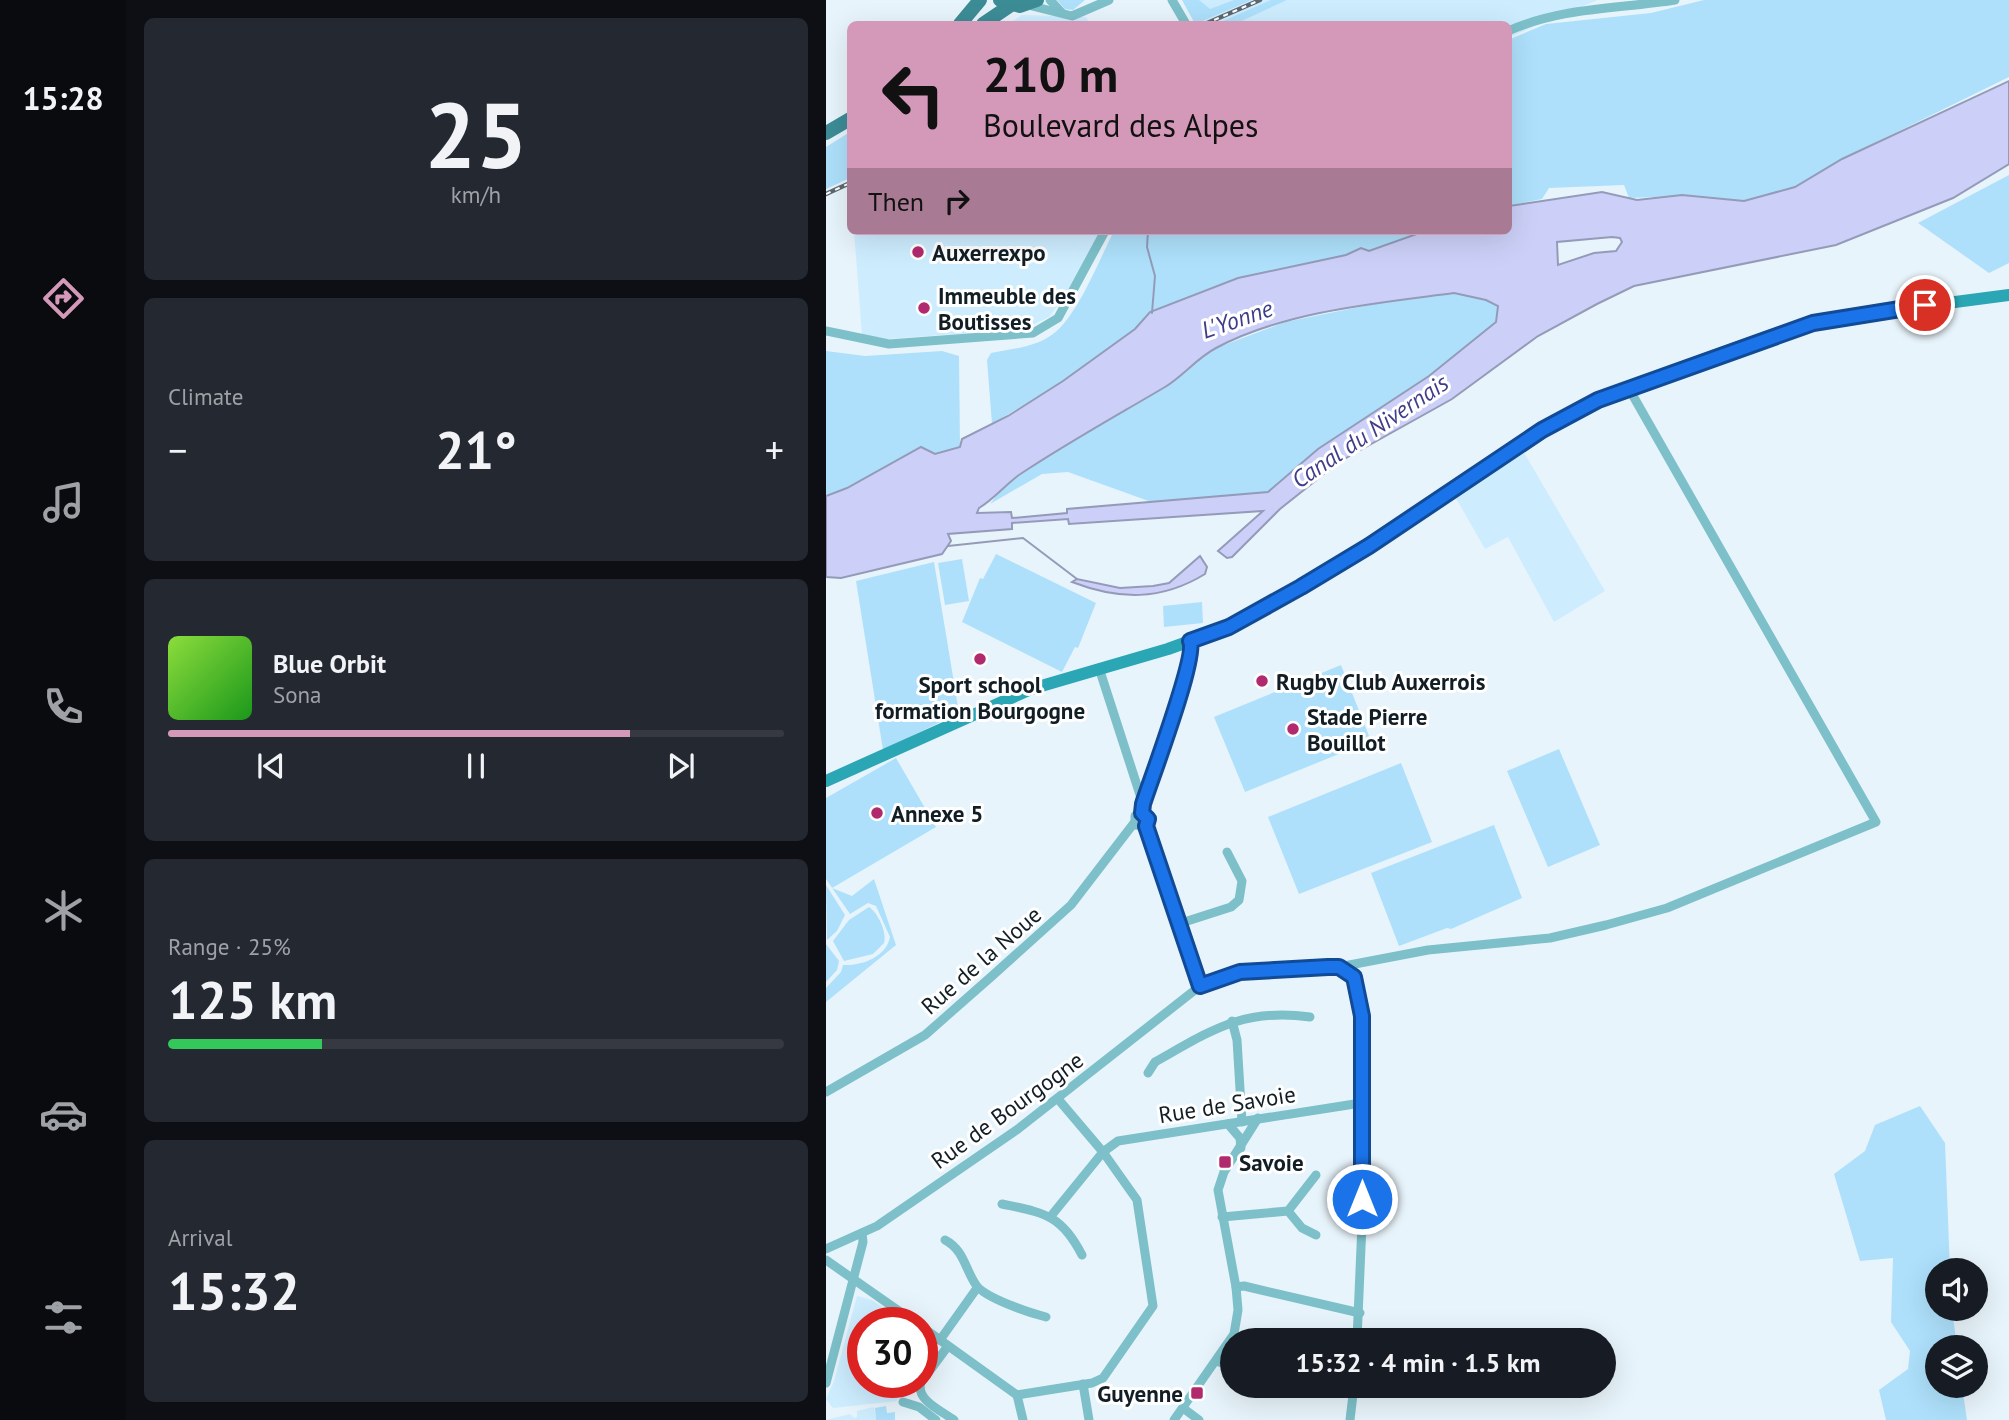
<!DOCTYPE html>
<html lang="en">
<head>
<meta charset="utf-8">
<style>
  body { margin:0; font-family:"PT Sans",sans-serif; background:#242831; color:#f1f3f6; height:100vh; display:flex; flex-direction:column; font-size:26px; white-space:nowrap }
  * { box-sizing:border-box; margin:0 }
  p { font-size:23px; color:#9ea1a6 }
  .icon { flex:none; width:38px; height:38px; fill:none; stroke:currentColor; stroke-width:2; stroke-linecap:round; stroke-linejoin:round }
  .map { position:relative; flex:1; overflow:hidden }
  .side { display:flex; flex-direction:column; gap:18px; padding:18px; background:#0d0f14; width:700px }
  .side>* { flex:none }
  .top-card { position:absolute; left:21px; top:21px; width:665px; height:214px; border-radius:10px; box-shadow:0 7px 28px #0002; background:#d499b9; color:#111; overflow:hidden }
  .tools { position:absolute; left:1099px; top:1258px; display:grid; gap:14px }
  .tools a { display:grid; place-items:center; width:63px; height:63px; border-radius:50%; background:#171b24; box-shadow:0 7px 28px #0002; font-size:35px }
  .speed { position:absolute; left:21px; top:1307px; display:flex; gap:14px; font-size:35px; font-weight:700; text-align:center }
  .speed>* { display:grid; place-content:center; width:91px; height:91px; border-radius:50%; background:#171b24; box-shadow:0 7px 28px #0002; line-height:1 }
  .speed .limit { border:10px solid #d22; background:#fff; color:#111 }
  .pin { position:absolute; display:grid; place-items:center; width:60px; height:60px; color:#fff; margin:-30px; border:4px solid #fff; border-radius:50%; box-shadow:0 2px 7px #0007 }
  .me { position:absolute; width:77px; margin:-38px; rotate:0deg; stroke-linejoin:round; filter:drop-shadow(0 0 5px #0008) }
  .turn { display:flex; align-items:center; gap:24px; height:147px; padding:0 21px; font-size:32px }
  .turn .icon { width:91px; height:91px; stroke-width:2.5 }
  .turn b { display:block; font-size:49px; line-height:60px }
  .then { display:flex; align-items:center; height:66px; padding:0 21px; background:#0003; gap:14px; font-size:26px }
  .big { font-size:52px; font-weight:600; line-height:1.1 }
  .side .widget { flex:1; display:flex; flex-direction:column; justify-content:center; gap:10px; min-width:0; padding:0 24px; border-radius:10px; background:#242831 }
  .side .dial { align-items:center; gap:0 }
  .dial b { font-size:91px; line-height:1 }
  .song { display:flex; align-items:center; gap:21px }
  .cover { width:84px; height:84px; border-radius:10px; background:linear-gradient(135deg,hsl(90 70% 55%),hsl(120 70% 35%)) }
  .played { height:7px; border-radius:4px; background:linear-gradient(90deg,#d499b9 75%,#363941 75%) }
  .keys { display:flex; justify-content:space-around; direction:ltr }
  .heat { display:flex; justify-content:space-between; align-items:center; font-size:38px; direction:ltr }
  .charge { height:10px; border-radius:5px; background:linear-gradient(90deg,#34c759 25%,#363941 0) }
  .trip { position:absolute; left:394px; top:1328px; width:396px; height:70px; border-radius:35px; background:#171b24; box-shadow:0 7px 28px #0002; font-weight:600; line-height:70px; text-align:center }
  main { display:flex; flex:1; min-height:0 }
  .menu { display:flex; flex-direction:column; width:126px; justify-content:space-around; align-items:center; background:#090b0e; color:#9ea1a6 }
  .menu .icon { width:49px; height:49px }
  .menu .on { color:#d499b9 }
  .menu b { font-size:32px; color:#f1f3f6 }
  .map>svg:first-child { display:block }
</style>
</head>
<body>
<main>
<nav class="menu">
<b>15:28</b>
<svg class="icon on" aria-label="directions" viewBox="0 0 24 24"><path d="M12 3l9 9-9 9-9-9zM9 14v-3h6M13 9l2 2-2 2"/></svg>
<svg class="icon" aria-label="music" viewBox="0 0 24 24"><path d="M9 18V5l10-2v13"/><circle cx="6" cy="18" r="3"/><circle cx="16" cy="16" r="3"/></svg>
<svg class="icon" aria-label="phone" viewBox="0 0 24 24"><path d="M5 4h4l2 5-3 2q2 4 5 5l2-3 5 2v4C11 20 4 13 5 4z"/></svg>
<svg class="icon" aria-label="climate" viewBox="0 0 24 24"><path d="M12 3v18M4 7l16 10M4 17L20 7"/></svg>
<svg class="icon" aria-label="car" viewBox="0 0 24 24"><path d="M5 17H2v-5l4-1 3-4h7l3 4 3 1v5h-3M9 17h6M6 11h13"/><circle cx="7" cy="17" r="2"/><circle cx="17" cy="17" r="2"/></svg>
<svg class="icon" aria-label="filters" viewBox="0 0 24 24"><path d="M4 7h16M4 17h16"/><circle cx="9" cy="7" r="2"/><circle cx="15" cy="17" r="2"/></svg>
</nav>
<section class="side">
<div class="widget dial"><b>25</b><p>km/h</p></div>
<div class="widget"><p>Climate</p>
<div class="heat"><a>−</a><b class="big">21°</b><a>+</a></div>
</div>
<div class="widget">
<div class="song"><i class="cover"></i><div><b>Blue Orbit</b><p>Sona</p></div></div>
<div class="played"></div>
<div class="keys"><svg class="icon" aria-label="previous" viewBox="0 0 24 24"><path d="M18 5L8 12l10 7zM5 5v14"/></svg><svg class="icon" aria-label="pause" viewBox="0 0 24 24"><path d="M8 5v14M16 5v14"/></svg><svg class="icon" aria-label="next" viewBox="0 0 24 24"><path d="M6 5l10 7-10 7zM19 5v14"/></svg></div>
</div>
<div class="widget"><p>Range · 25%</p><b class="big">125 km</b><div class="charge"></div></div>
<div class="widget"><p>Arrival</p><b class="big">15:32</b></div>
</section>
<div class="map">
<svg width="1183" height="1420" viewBox="0 0 1183 1420">
  <rect width="100%" height="100%" fill="#e8f4fb"/>
  <g fill="#cdedff">
    <path d="M362 0H772L683 37 682 24H369Z"/>
    <path d="M196 15 260 17 264 24H183Z"/>
    <path d="M28 231H276L236 300 223 317 198 329 63 339 36 335Z"/>
    <path d="M696 449 779 591 728 622 682 537 659 549 627 493Z"/>
    <path d="M31 1296 46 1300 79 1323H37V1382L78 1383 74 1389 78 1392 70 1401 7 1408 0 1399 8 1381Z"/>
    <path d="M48 1407 50 1420H0L24 1414 28 1418 31 1417V1411Z"/>
  </g>
  <g fill="#aee0fb">
    <path d="M231 0H259L247 10 239 9Z"/>
    <path d="M356 0H373L384 9 408 0H426L369 24Z"/>
    <path d="M445 0H461L409 24H390Z"/>
    <path d="M878 0H1183V77L1016 159 969 187 918 201 856 196 803 198 798 185 723 188 716 199 683 206 682 40 720 24 825 13Z"/>
    <path d="M24 132V178L0 189V147Z"/>
    <path d="M1183 175V263L1163 273 1092 223Z"/>
    <path d="M288 231H587L586 235 542 251 534 248 525 254 389 286 324 312 309 329 237 381 166 424 161 360 165 353C186 349 210 347 227 334 251 317 274 258 288 231Z"/>
    <path d="M628 293 660 300 672 306 670 322 603 376 492 449 442 492 331 504 242 472 216 474 164 504 177 487 236 447 340 386 390 348 459 322 548 304Z"/>
    <path d="M0 351 39 356 116 351 133 356 134 447 109 454 95 447 21 488 0 496Z"/>
    <path d="M170 554 270 603 252 648 249 647 236 672 136 622 154 578 157 579Z"/>
    <path d="M136 559 143 601 119 605 112 563Z"/>
    <path d="M108 562 133 713 57 750 30 581Z"/>
    <path d="M376 602 377 623 338 627 337 606Z"/>
    <path d="M515 665 545 741 419 792 388 717Z"/>
    <path d="M733 749 774 845 722 867 681 771Z"/>
    <path d="M70 758 110 827 6 888 26 896 48 879 70 945 0 1002V988L15 972 17 965C36 966 60 957 64 937L50 906 42 903 24 914 0 879V798Z"/>
    <path d="M575 763 606 842 473 894 442 817Z"/>
    <path d="M668 825 696 898 625 929 621 928 573 946 545 873Z"/>
    <path d="M0 885 19 915 11 931 1 940Z"/>
    <path d="M43 907C52 913 61 932 58 943L47 954 18 961 7 941 23 920Z"/>
    <path d="M0 944 13 961 11 970 0 982Z"/>
    <path d="M1094 1106 1119 1143 1124 1270H1111V1309H1126L1131 1347 1111 1348V1386H1136L1141 1420H1060L1053 1390 1082 1369 1084 1351 1065 1322 1067 1258 1034 1261 1008 1174 1039 1151 1049 1125Z"/>
    <path d="M60 1406 61 1413 69 1412V1420H50L49 1408Z"/>
  </g>
  <g fill="#ccd0f8" stroke="#949bb9" stroke-width="2" fill-rule="evenodd">
    <path d="M1183 81V164L1127 198 1010 245 808 286 771 304 712 336 626 399 513 462 454 509 406 557 401 558 392 551 437 511 243 524 242 519 186 523V529L122 534 125 541 116 554 15 578 0 577V496L21 488 95 447 109 454 134 447 136 439 182 416 237 381 309 329 324 312 412 278 520 255 535 248 543 251 599 231H682L683 206 776 192 811 200 856 195 918 201 969 187 1016 159ZM786 237 794 238 796 242 790 251 768 253 732 265 731 242ZM628 293 660 300 672 306 670 322 603 376 492 449 442 492 241 509V513L186 518 185 512 151 513 153 508C168 499 178 486 193 475 241 443 290 416 339 387 357 376 371 358 390 348 459 311 552 303 628 293Z"/>
    <path d="M374 556 381 567 379 574C335 601 293 600 246 582L251 579 294 588 327 586 343 583Z"/>
  </g>
  <g fill="none" stroke-linecap="round" stroke-linejoin="round">
    <g stroke="#949bb9" stroke-width="2">
      <path d="M322 231 321 247 329 276 326 313"/>
      <path d="M122 546 197 538 251 579"/>
    </g>
    <g stroke="#7dc0c9" stroke-width="9">
      <path d="M224 0 236 13"/>
      <path d="M346 0 360 24"/>
      <path d="M202 5 246 16 283 0"/>
      <path d="M682 31C736 7 792 9 849 0"/>
      <path d="M0 331 63 344 207 333 232 318 279 231"/>
      <path d="M273 668 317 804"/>
      <path d="M316 813 361 670 367 647 364 641"/>
      <path d="M320 826 309 825V816L316 813 322 819 320 826 374 986"/>
      <path d="M352 924 405 907 413 900 416 881 401 852"/>
      <path d="M513 967 602 950 724 938 780 925 841 908 1050 822 802 387"/>
      <path d="M406 1021 411 1040 416 1122"/>
      <path d="M322 1073 329 1062C386 1030 416 1008 484 1017"/>
      <path d="M0 1092 99 1035 166 976 245 905 308 823"/>
      <path d="M402 1124 414 1138 415 1148"/>
      <path d="M176 1204C218 1213 235 1214 256 1255"/>
      <path d="M462 1211 476 1228 490 1235"/>
      <path d="M225 1216 277 1152 292 1141 535 1103"/>
      <path d="M396 1217 462 1211 490 1175"/>
      <path d="M119 1240C138 1250 139 1269 150 1285 159 1298 204 1313 220 1317"/>
      <path d="M0 1249 51 1226 192 1129 374 986 414 972 513 967C534 976 534 995 535 1016L536 1224 531 1340"/>
      <path d="M0 1260 90 1323"/>
      <path d="M410 1287 418 1286 534 1313"/>
      <path d="M96 1327 191 1395"/>
      <path d="M114 1340 151 1288"/>
      <path d="M391 1361 406 1367"/>
      <path d="M96 1381 122 1346"/>
      <path d="M95 1382C89 1400 116 1411 128 1420"/>
      <path d="M0 1383 37 1242 36 1233"/>
      <path d="M257 1384 263 1420"/>
      <path d="M495 1386 527 1393"/>
      <path d="M191 1395 266 1383 277 1378 327 1306 311 1200 277 1152 232 1099"/>
      <path d="M191 1395 197 1420"/>
      <path d="M77 1402 93 1407 110 1420"/>
      <path d="M357 1408 373 1420"/>
      <path d="M348 1420 408 1334 412 1310 410 1287 392 1190 398 1172 432 1118"/>
      <path d="M524 1420 528 1386"/>
    </g>
    <path stroke="#2aa6b4" stroke-width="12" d="M0 781 205 689 342 649 403 627 522 559 716 430 802 387 946 335 1007 318 1183 295"/>
    <g stroke="#3c8c96" stroke-width="14">
      <path d="M174 0 194 6 211 0"/>
      <path d="M134 24 154 0"/>
      <path d="M157 24 185 5"/>
      <path d="M0 133 24 119"/>
    </g>
    <g stroke="#5c686f" stroke-width="4.5">
      <g id="rail">
        <path d="M379 24 434 0"/>
        <path d="M0 194 24 183"/>
      </g>
    </g>
    <use href="#rail" stroke="#fff" stroke-width="2" stroke-dasharray="5" stroke-linecap="butt"/>
  </g>
  <g fill="none" stroke-linecap="round" stroke-linejoin="round">
    <g stroke="#114b97" stroke-width="18">
      <path id="route" d="M536 1199V1016L528 977 513 967H502L414 972 374 986 320 826 322 819 316 813 317 804C325 779 371 657 364 641L403 627 475 587 543 546 716 430 772 400 987 323 1099 305"/>
    </g>
    <use href="#route" stroke="#1a73e8" stroke-width="12"/>
  </g>
  <g fill="#b12a6e" stroke="#fff" stroke-width="2.5">
    <circle cx="92" cy="252" r="7"/>
    <circle cx="98" cy="308" r="7"/>
    <circle cx="154" cy="659" r="7"/>
    <circle cx="436" cy="681" r="7"/>
    <circle cx="467" cy="729" r="7"/>
    <circle cx="51" cy="813" r="7"/>
    <rect x="392" y="1155" width="14" height="14" rx="3.5"/>
    <rect x="364" y="1386" width="14" height="14" rx="3.5"/>
  </g>
  <g text-anchor="middle" dominant-baseline="central" stroke-width="6" stroke-linejoin="round" paint-order="stroke">
    <g font-size="23" font-weight="bold" fill="#121e25" stroke="#fff" text-anchor="start">
      <text x="106" y="252">Auxerrexpo</text>
      <text x="112" y="295">Immeuble des<tspan x="112" dy="26">Boutisses</tspan></text>
      <text x="450" y="681">Rugby Club Auxerrois</text>
      <text x="154" y="684" text-anchor="middle">Sport school<tspan x="154" dy="26">formation Bourgogne</tspan></text>
      <text x="481" y="716">Stade Pierre<tspan x="481" dy="26">Bouillot</tspan></text>
      <text x="65" y="813">Annexe 5</text>
      <text x="413" y="1162">Savoie</text>
      <text x="357" y="1393" text-anchor="end">Guyenne</text>
    </g>
    <g font-size="23" fill="#121e25" stroke="#fff">
      <text transform="translate(155 960) rotate(-41)">Rue de la Noue</text>
      <text transform="translate(401 1104) rotate(-9)">Rue de Savoie</text>
      <text transform="translate(181 1110) rotate(-36)">Rue de Bourgogne</text>
    </g>
    <g font-size="24" font-style="italic" fill="#3f3d89" stroke="#fff">
      <text transform="translate(411 319) rotate(-19)">L'Yonne</text>
      <text transform="translate(544 431) rotate(-34)">Canal du Nivernais</text>
    </g>
  </g>
</svg>
<div class="tools">
<a><svg class="icon" aria-label="sound" viewBox="0 0 24 24"><path d="M4 9h4l5-4v14l-5-4H4zM17 9q2 3 0 6"/></svg></a>
<a><svg class="icon" aria-label="layers" viewBox="0 0 24 24"><path d="M12 4l9 5-9 5-9-5zM3 14l9 5 9-5"/></svg></a>
</div>
<div class="speed"><div class="limit">30</div></div>
<div class="pin" style="left:1099px;top:305px;background:#d93025"><svg class="icon" aria-label="arrive" viewBox="0 0 24 24"><path d="M6 21V4h12l-3 4 3 4H6"/></svg></div>
<svg class="me" style="left:536px;top:1199px" viewBox="-20 -20 40 40"><circle r="17" fill="#1a73e8" stroke="#fff" stroke-width="3"/><path d="M0-11L8 9 0 5-8 9z" fill="#fff"/></svg>
<div class="trip">15:32 · 4 min · 1.5 km</div>
<div class="top-card">
<div class="turn"><svg class="icon" aria-label="left" viewBox="0 0 24 24"><path d="M17 20v-9H6M10 6l-5 5 5 5"/></svg><div><b>210 m</b>Boulevard des Alpes</div></div>
<div class="then">Then<svg class="icon" aria-label="right" viewBox="0 0 24 24"><path d="M7 20v-9h11M14 6l5 5-5 5"/></svg></div>
</div>
</div>
</main>
</body>
</html>
